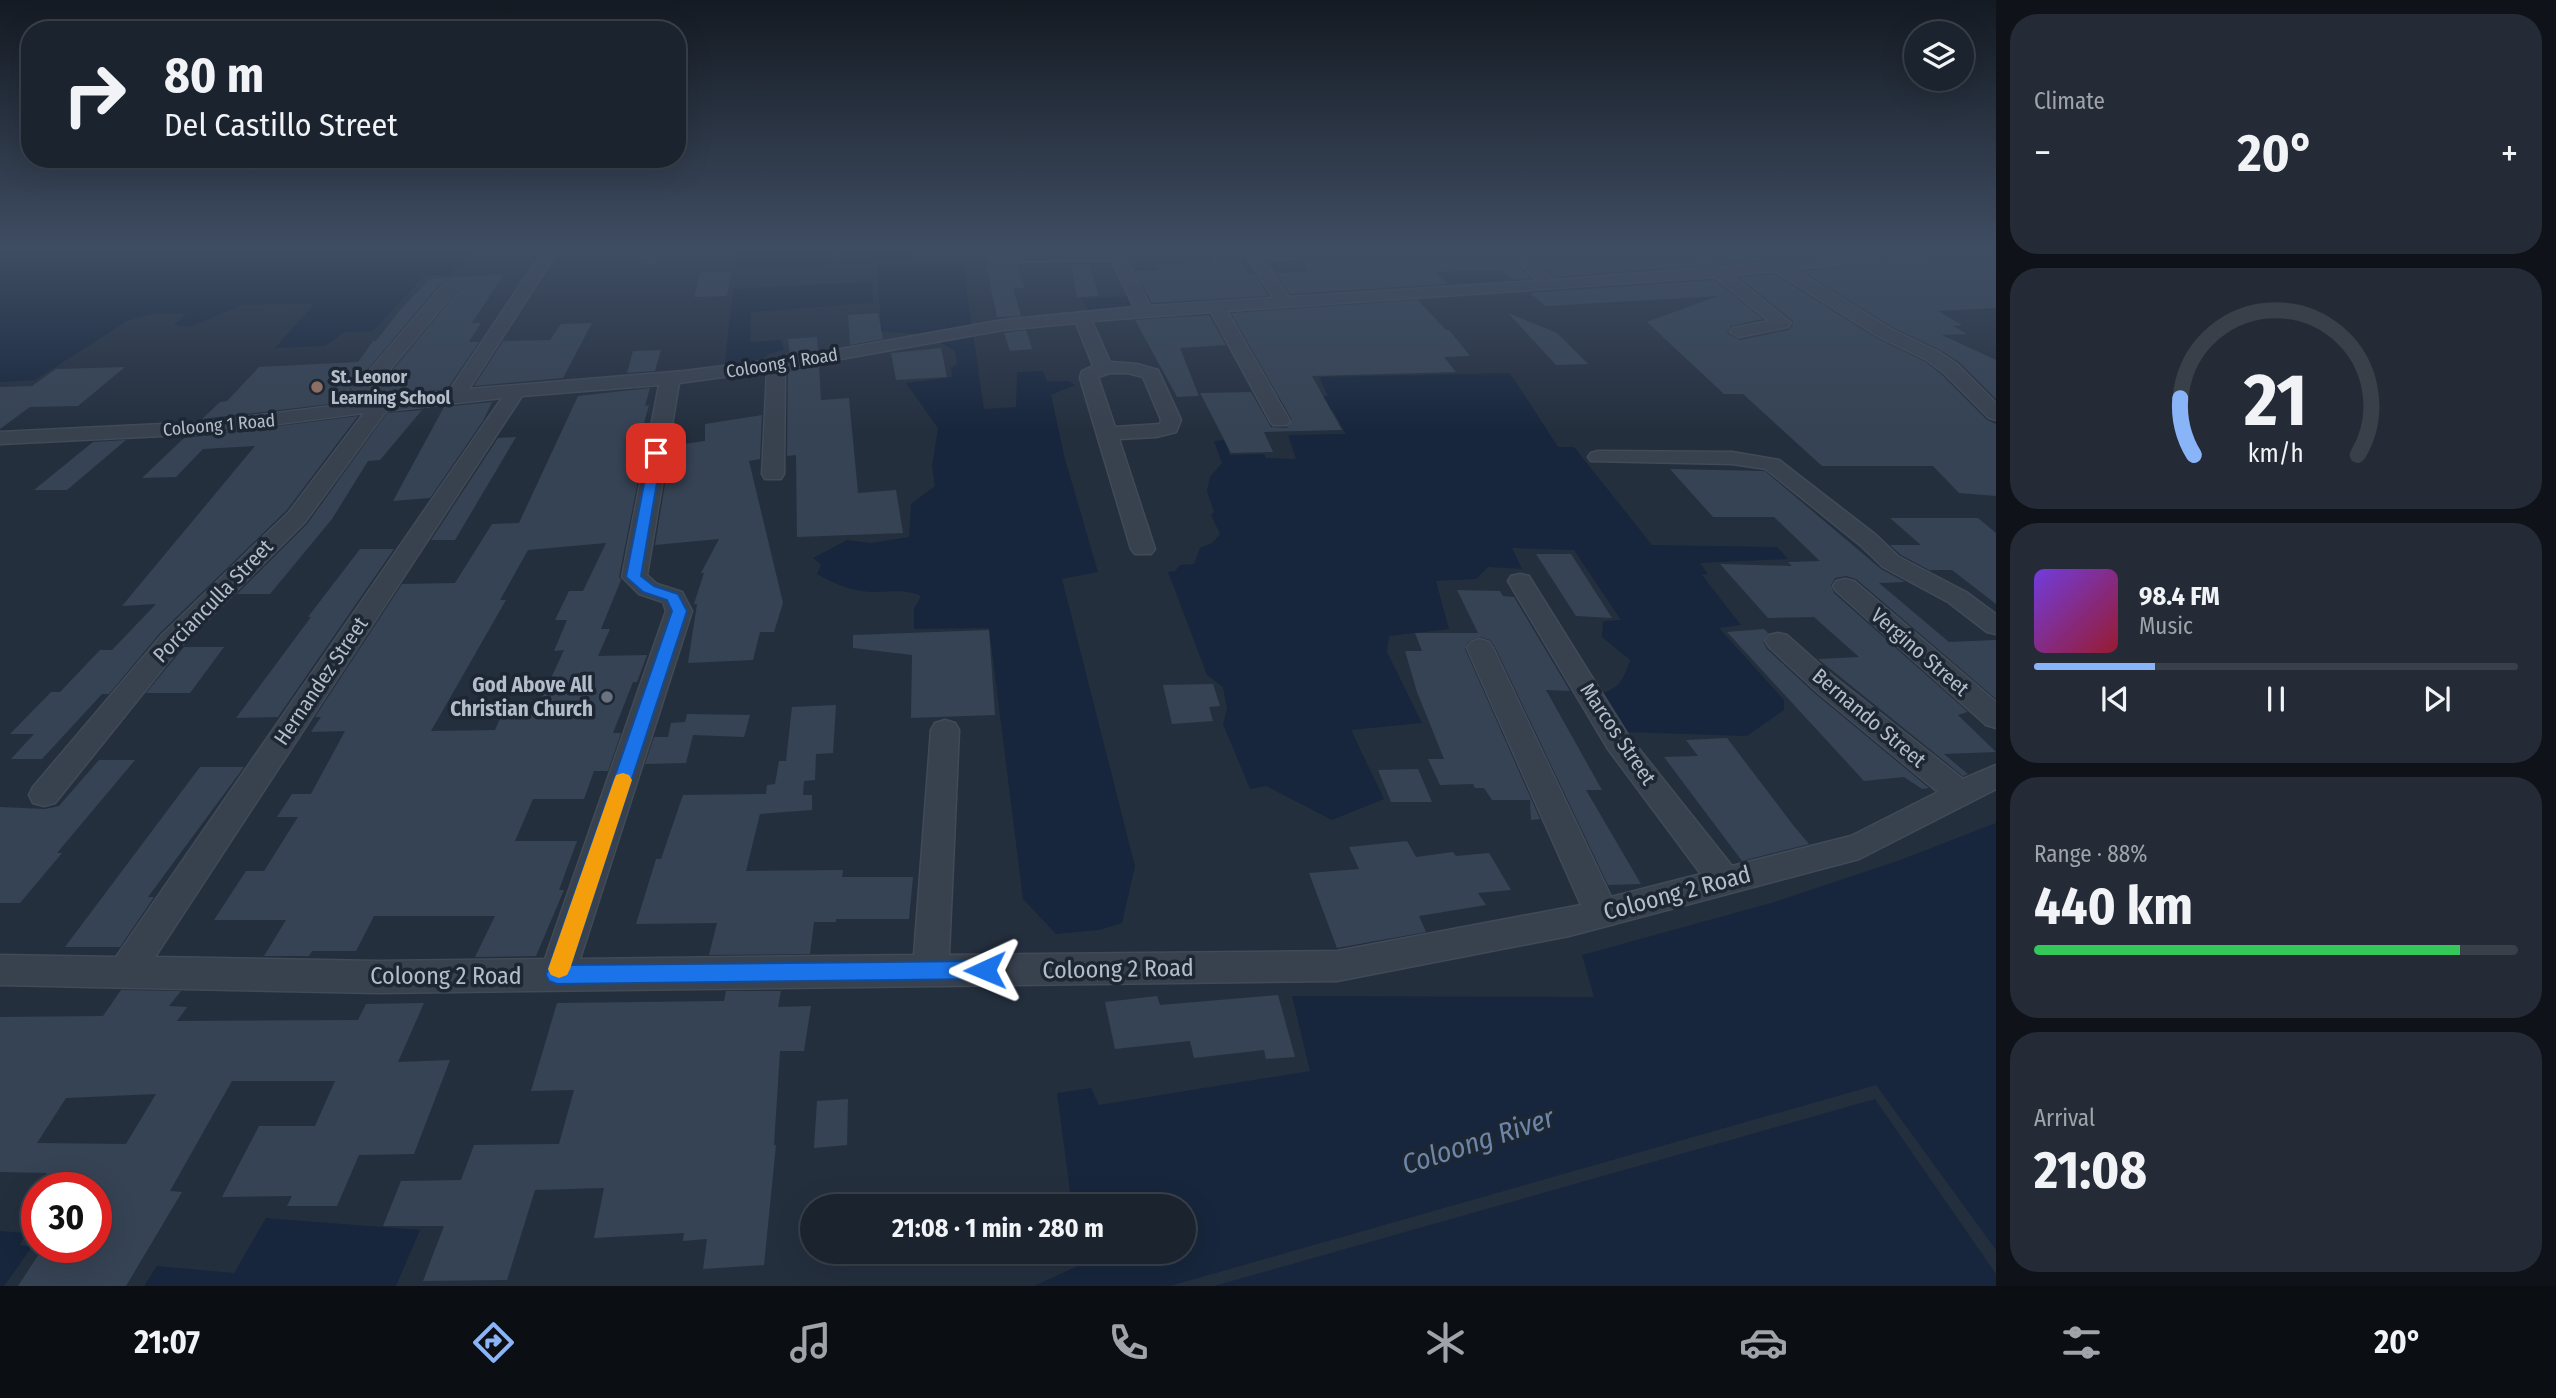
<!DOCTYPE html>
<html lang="en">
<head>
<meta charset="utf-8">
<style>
  body { margin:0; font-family:"Fira Sans Condensed",sans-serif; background:#242b36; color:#f1f3f6; height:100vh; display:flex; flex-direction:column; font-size:26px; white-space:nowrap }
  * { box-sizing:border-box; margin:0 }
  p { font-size:23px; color:#a0a4aa }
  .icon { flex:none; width:38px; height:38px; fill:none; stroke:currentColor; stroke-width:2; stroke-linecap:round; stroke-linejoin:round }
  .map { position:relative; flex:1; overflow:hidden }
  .drawer { display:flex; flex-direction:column; gap:14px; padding:14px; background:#0f1319; width:560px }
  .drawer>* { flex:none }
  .top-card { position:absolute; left:21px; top:21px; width:665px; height:147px; border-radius:28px; box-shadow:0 7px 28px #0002,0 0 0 2px #39404a; background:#1b232e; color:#f1f3f6; overflow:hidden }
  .tools { position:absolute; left:1904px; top:21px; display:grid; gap:14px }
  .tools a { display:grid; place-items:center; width:70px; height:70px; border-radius:50%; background:#1b232e; box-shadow:0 7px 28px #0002,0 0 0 2px #39404a; font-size:35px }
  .speed { position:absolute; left:21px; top:1172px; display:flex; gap:14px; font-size:35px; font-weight:700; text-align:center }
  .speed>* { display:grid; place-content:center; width:91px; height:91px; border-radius:50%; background:#1b232e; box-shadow:0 7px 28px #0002,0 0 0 2px #39404a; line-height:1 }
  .speed .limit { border:10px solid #d22; background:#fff; color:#111 }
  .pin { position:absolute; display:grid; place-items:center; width:60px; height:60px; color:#fff; margin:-30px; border-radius:14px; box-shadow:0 4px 10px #0006 }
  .me { position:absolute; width:77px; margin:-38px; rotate:269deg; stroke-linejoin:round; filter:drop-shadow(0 0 5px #0008) }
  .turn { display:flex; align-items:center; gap:24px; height:147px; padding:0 28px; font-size:32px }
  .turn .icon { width:91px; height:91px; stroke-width:2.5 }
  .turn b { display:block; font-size:49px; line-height:60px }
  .big { font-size:52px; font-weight:700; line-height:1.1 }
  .drawer .tile { flex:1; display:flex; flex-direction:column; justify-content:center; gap:10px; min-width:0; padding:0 24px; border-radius:28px; background:#242b36 }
  .drawer .dial { align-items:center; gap:0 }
  .dial svg { height:182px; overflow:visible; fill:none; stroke:#39404a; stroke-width:7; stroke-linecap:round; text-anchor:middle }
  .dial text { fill:#f1f3f6; stroke:none }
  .song { display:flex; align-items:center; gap:21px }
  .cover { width:84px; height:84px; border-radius:10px; background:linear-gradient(135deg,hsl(260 70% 55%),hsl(350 70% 35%)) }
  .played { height:7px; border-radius:4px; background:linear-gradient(90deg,#8ab4f8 25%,#39404a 25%) }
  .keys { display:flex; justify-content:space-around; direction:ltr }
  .heat { display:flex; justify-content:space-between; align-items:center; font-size:38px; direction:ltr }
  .charge { height:10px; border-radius:5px; background:linear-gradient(90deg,#34c759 88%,#39404a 0) }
  .trip { position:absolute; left:800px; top:1194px; width:396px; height:70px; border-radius:35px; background:#1b232e; box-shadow:0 7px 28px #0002,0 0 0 2px #39404a; font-weight:700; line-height:70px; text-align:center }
  .dock { display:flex; height:112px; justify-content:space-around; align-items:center; background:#0b0e12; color:#a0a4aa }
  .dock .icon { width:49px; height:49px }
  .dock .active { color:#8ab4f8 }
  .dock b { font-size:32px; color:#f1f3f6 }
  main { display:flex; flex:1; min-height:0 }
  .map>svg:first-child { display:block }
</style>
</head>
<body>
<main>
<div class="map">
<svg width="1996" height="1286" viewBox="0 0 1996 1286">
  <rect width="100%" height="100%" fill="#242f3e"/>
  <g fill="#17263c">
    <path d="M0 251H471L449 275H425L373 331 344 332 325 346 275 348 314 304 241 305 190 327 174 325 186 314 156 313 127 321 35 380 0 382Z"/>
    <path d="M736 251H832L829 265H735Z"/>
    <path d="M842 251H913L910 260 840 264Z"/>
    <path d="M877 264H963L984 409 1016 407 1017 372 1043 371 1047 381H1069L1075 385 1051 395 1065 459 1098 572 1062 579 1135 866 1122 923 1099 930 1056 934 1023 899 989 628 914 629V609L921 596C903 589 895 592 876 592 854 592 836 585 817 574L821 565 813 558 847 540 871 543 909 537 911 504 935 486 932 466 938 428 906 383 952 377 951 368 957 364 955 351 928 335 881 331Z"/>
    <path d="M872 282 873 303 751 312 750 342 781 340 784 350 768 354 759 365 724 370 733 289Z"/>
    <path d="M1130 296 1141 309 1089 313 1081 298Z"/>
    <path d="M1510 373 1558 447H1574L1652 545 1777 547 1788 559 1700 563 1708 574 1702 575 1741 625 1719 628 1784 700V710L1747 736 1624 732 1599 694C1619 689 1624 679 1630 660L1602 637 1603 621 1621 620 1574 550 1512 548 1522 569 1488 567 1476 579 1436 581 1449 629 1389 636 1387 652 1422 723 1351 730 1384 799 1332 820 1266 786 1250 789 1223 724 1227 709 1223 687 1207 675 1168 572 1175 571 1180 565 1194 564 1200 548 1212 543 1220 534 1211 515 1214 512 1207 491 1210 477 1222 463 1214 441 1224 440 1230 455 1264 454 1266 458 1296 459 1288 435 1346 434 1333 411 1282 412 1274 397 1328 396 1319 377Z"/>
    <path d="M1996 823V1250L1876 1085 1170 1286H1034L1080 1265 1079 1251H1183V1206H1072L1057 1093 1091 1088 1099 1105 1310 1071 1292 996 1594 997 1582 955 1771 903 1900 860Z"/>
    <path d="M1875 1099 1996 1274V1286H1214Z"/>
    <path d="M266 1218 420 1230 396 1286H144L157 1266 234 1273Z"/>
    <path d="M0 1231 26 1233 20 1245 32 1247 4 1286H0Z"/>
  </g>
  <g fill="#364354" fill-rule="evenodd">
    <path d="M983 251H1015L995 252 985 259 991 265 1017 264 1024 288H1013L1021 316 997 317Z"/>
    <path d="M1304 251H1505L1531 279 1515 280 1500 270 1436 272 1447 284 1290 294 1276 273 1308 272 1302 255Z"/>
    <path d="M1527 251H1684L1699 266 1555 277Z"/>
    <path d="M1706 251H1856L1858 252 1723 264Z"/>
    <path d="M1996 252V308L1938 311 1962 325 1953 326 1967 334 1942 335 1996 360V399L1959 362 1940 350 1892 327 1802 271Z"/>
    <path d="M1237 256 1248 274H1255L1268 296 1152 303 1135 271 1160 270 1158 264 1212 263 1209 257Z"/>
    <path d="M1071 264H1089L1099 296 1077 297Z"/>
    <path d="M731 272 727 296 694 297 700 273Z"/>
    <path d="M504 274 472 323H481L469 342H479L447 389 369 399 457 292 458 286 448 281 441 283 339 403 202 419 220 402 227 401 259 367 358 362 373 341H376L400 310 430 279Z"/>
    <path d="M1774 274 1878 339 1926 362 1941 374 1987 420 1996 424V496L1959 493 1933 466H1822L1743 394H1724L1647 322 1718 296 1546 306 1530 293 1714 280 1763 319 1731 326 1727 333 1740 340 1789 330 1793 325V321L1739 277Z"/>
    <path d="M1418 300 1446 330H1449L1470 356 1444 357 1456 372 1312 376 1342 430 1264 432 1273 452 1231 453 1200 393 1251 392 1271 427 1287 428 1292 420 1231 313Z"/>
    <path d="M878 313 883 339 850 345 848 315Z"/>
    <path d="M1508 313 1557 333 1588 364 1556 365Z"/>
    <path d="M1209 315 1226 345 1180 348 1199 396 1177 397 1135 320Z"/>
    <path d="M592 323 563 378 474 386 503 341 550 340 561 324Z"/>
    <path d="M1026 330 1032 349 1010 351 1004 333Z"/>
    <path d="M817 337 818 350 790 355 788 339Z"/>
    <path d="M941 348 947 377 896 380 891 353Z"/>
    <path d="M661 350 655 371 627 373 633 351Z"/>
    <path d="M819 366 821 400 849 398 858 493 896 490 903 533 797 537 796 455 787 456 788 371Z"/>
    <path d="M125 367 78 406 30 407 0 429V387L32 386 56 369Z"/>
    <path d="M650 388 645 406 649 405 636 452 644 451 619 577 621 580 601 629H610L598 656 647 655 637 682H633L613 733H621L608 771H594L584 799H533L515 841H577L559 890H564L536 956 475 957 495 916H374L356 951H312L309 956H264L286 920H214L246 871H264L298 817H277L292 794H311L345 731 311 732 321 717H315L402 584 455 583 492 524 519 523 578 396ZM606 543 583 591H569L555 620H567L554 651 564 650 535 713 502 714 495 730 431 731 506 600H500L528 550Z"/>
    <path d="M492 402 483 421 430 498 393 501 444 407Z"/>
    <path d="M422 410 380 460 368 461 332 519 270 594H237L307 524 387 413Z"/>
    <path d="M762 415 760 459 749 461 783 603 774 632H760L753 660 688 663 697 604H694L704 573H701L719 539 655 545 671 448 683 447V444L705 441V424Z"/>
    <path d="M358 416 287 510 160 633 109 694H102L42 759H11L34 734H10L51 692H60L100 650H112L156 604 122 606 255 446 203 449 176 477 142 478 184 438Z"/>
    <path d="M516 437 455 540H431L498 438Z"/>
    <path d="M126 440 67 490H34L93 442Z"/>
    <path d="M1670 469 1765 471 1881 569 1905 582 1879 583 1949 642 1996 640V699L1856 579 1846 576 1835 578 1831 585 1834 593 1968 712 1958 715 1996 752 1944 754 1968 774 1963 776 1818 659 1859 657 1814 617 1768 618 1720 564 1792 566 1788 562 1820 561 1774 517H1713Z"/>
    <path d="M1890 518H1978L1996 533V604L1952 570H1929L1901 555 1890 545H1921Z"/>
    <path d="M360 549H394L278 717 236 718 311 617H308Z"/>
    <path d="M1536 554H1571L1612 618 1576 616Z"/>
    <path d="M1457 590 1500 591 1503 596 1514 597 1570 691 1546 690 1602 790H1586L1641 884 1608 885 1495 647 1490 640 1481 637 1469 641 1465 649 1540 819 1531 820 1530 800H1492L1484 788H1475L1473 784 1440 785 1428 759H1444L1417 692 1405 651H1422L1415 633H1478Z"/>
    <path d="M1764 629 1768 633 1763 642 1767 649 1812 691 1929 788 1922 789 1904 777 1864 781 1727 632Z"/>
    <path d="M989 630 995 715 911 718 912 655 853 648V635Z"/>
    <path d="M184 647H224L190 693H146Z"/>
    <path d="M1213 684 1220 706 1209 707 1213 721 1172 724 1163 685Z"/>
    <path d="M836 705 833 753 816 754 815 780 804 781 803 795H812V810L760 814 746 871 843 870 842 877H913L909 919H836V922H814L810 954 709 955 717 923 636 924 656 859H661L683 795 766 794 767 785 775 784 779 761H786L792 707Z"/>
    <path d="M687 714 750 715 744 737 693 735 686 763 645 764 654 737H668L671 723 685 722Z"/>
    <path d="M1727 738 1793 825 1809 844 1742 861 1664 757 1698 756 1686 740Z"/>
    <path d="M99 760H135L57 853H62L20 903H0V807L45 809 59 806Z"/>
    <path d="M200 767H244L148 897H154L120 947H65Z"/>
    <path d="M1418 769 1432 802H1391L1378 770Z"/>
    <path d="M1407 841 1416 857 1453 852 1456 856 1489 853 1511 890 1478 893 1486 905 1419 916 1426 932 1337 948 1309 873 1359 869 1349 847Z"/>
    <path d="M121 990 181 991 169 1006 187 1007 177 1021 358 1020 366 1004 424 1003 398 1062 450 1060 414 1154 359 1155 337 1206H287L292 1196 222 1197 259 1126H315L335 1081H232L170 1191 182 1192 126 1286H18L43 1248H96V1188H37L47 1173 0 1172V1017L103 1016ZM156 1094 126 1144 37 1143 66 1098Z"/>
    <path d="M726 991H781L778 1007 811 1006 804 1051H780L774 1145H776L764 1265 703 1269 707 1239 683 1241 684 1233 594 1238 604 1188 535 1190 507 1280 423 1281 444 1226H383L401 1181 461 1180 474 1145 559 1144 574 1090 531 1091 557 1003 724 1001Z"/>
    <path d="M1278 995 1295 1057 1266 1059 1264 1050 1194 1058 1190 1041 1115 1049 1105 1002 1157 996 1160 1005Z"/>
    <path d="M848 1099 847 1145 814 1148 817 1101Z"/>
  </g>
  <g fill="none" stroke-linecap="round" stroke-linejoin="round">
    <g stroke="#414a57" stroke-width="3">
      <g id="street">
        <path d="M507 251H539C532 258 514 258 507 251Z"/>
        <path d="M543 251H558L469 389 684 371 796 357 1003 320 1134 307 1112 261 991 262 988 259 991 256 996 254 1122 251 1150 306 1273 298 1247 257 1255 252 1301 251 1298 258 1265 261 1289 297 1537 281 1508 251H1523L1554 280 1705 268 1686 251H1702L1722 267 1894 251H1948L1941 256 1794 269 1891 329 1939 352 1957 364 1996 403V420L1989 418 1943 372 1927 360 1879 337 1775 271 1732 275 1791 323 1788 327 1739 337 1730 332 1733 328 1769 321 1715 277 1227 311 1290 421 1287 425H1273L1270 421 1211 312 1092 321 1110 362 1137 364 1158 370 1181 420 1176 432 1156 437 1119 439 1155 549 1151 554H1135L1131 549 1080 378 1082 371 1093 366 1076 323 1003 330 785 369 784 474 781 479H765L762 474 767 371 679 383 647 575 657 584 682 592 692 611 580 959 914 955 931 730 935 723 945 720 955 723 959 730 949 955 1337 951 1581 905 1467 648 1471 642 1480 639 1489 642 1493 648 1611 897 1701 874 1608 749 1508 581 1511 576 1520 574 1529 576 1532 581 1628 735 1732 866 1851 836 1938 792 1814 689 1769 647 1765 641 1769 635 1778 633 1787 635 1834 677 1963 779 1996 765V789L1859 859 1569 936 1337 981 378 993 0 985V955L116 957 502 398 386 411 305 522 180 647 55 803 44 806 33 803 29 795 33 787 162 635 289 512 364 413 203 434 0 444V432L203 422 340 405 443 285 449 283 457 288 455 291 363 402 449 391ZM1128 373 1143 377 1161 420 1160 424 1115 427 1098 377 1110 373ZM659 385 622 577 639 594 663 602 666 611 545 959 378 961 155 957 522 396Z"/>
        <path d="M644 251H658L654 262H644L641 259Z"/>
        <path d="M1598 451 1732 452 1779 460 1876 535 1899 557 1966 592 1996 614V634L1987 632 1948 602 1883 567 1860 545 1766 469 1732 464 1591 461 1588 457 1591 453Z"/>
        <path d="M1845 579 1854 581 1996 702V728L1986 725 1836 591 1833 586 1836 581Z"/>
      </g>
    </g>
    <use href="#street" fill="#38414e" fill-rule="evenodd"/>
  </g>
  <linearGradient id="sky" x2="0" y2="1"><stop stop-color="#141a22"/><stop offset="0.58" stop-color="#3f4d63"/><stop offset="1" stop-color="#3f4d63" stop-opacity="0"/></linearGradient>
  <rect width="1996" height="431" fill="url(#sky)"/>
  <path fill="#1a73e8" stroke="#114b97" stroke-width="2" d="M656 449 662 453 641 576 654 586 678 594 687 611 571 965 985 961 993 963 996 970 993 977 985 979 557 984 549 981 546 975 672 611 667 600 643 592 626 577 650 453Z"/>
  <path fill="#f59e0b" d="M623 773 629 775 632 780 570 969 567 975 559 978 551 975 548 969 614 780 616 775Z"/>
  <circle fill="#8d6e63" stroke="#1d2633" stroke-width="2.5" cx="317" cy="387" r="7"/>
  <circle fill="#6b7280" stroke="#1d2633" stroke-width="2.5" cx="607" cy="697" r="7"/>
  <g text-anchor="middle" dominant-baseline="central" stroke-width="7" stroke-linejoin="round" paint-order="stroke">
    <g font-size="18" fill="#b4bcc9" stroke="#1d2633">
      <text transform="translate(782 363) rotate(-9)">Coloong 1 Road</text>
      <text transform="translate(219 425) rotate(-5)">Coloong 1 Road</text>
    </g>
    <g font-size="18" font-weight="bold" fill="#b4bcc9" stroke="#1d2633" text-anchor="start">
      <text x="331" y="377">St. Leonor<tspan x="331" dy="21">Learning School</tspan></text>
    </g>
    <g font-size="21" fill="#b4bcc9" stroke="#1d2633">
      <text transform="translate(213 601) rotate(-46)">Porcianculla Street</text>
      <text transform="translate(1920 652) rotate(41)">Vergino Street</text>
      <text transform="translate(321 681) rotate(-56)">Hernandez Street</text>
      <text transform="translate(1869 718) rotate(40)">Bernando Street</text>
      <text transform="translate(1618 734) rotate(56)">Marcos Street</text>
    </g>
    <g font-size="21" font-weight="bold" fill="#b4bcc9" stroke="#1d2633" text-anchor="end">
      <text x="593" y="685">God Above All<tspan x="593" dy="24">Christian Church</tspan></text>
    </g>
    <g font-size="24" fill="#b4bcc9" stroke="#1d2633">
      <text transform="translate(1677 893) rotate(-15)">Coloong 2 Road</text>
      <text transform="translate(1118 969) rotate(-1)">Coloong 2 Road</text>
      <text x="446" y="976">Coloong 2 Road</text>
    </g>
    <g font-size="28" font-style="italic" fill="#6d86a8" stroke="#1d2633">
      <text transform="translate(1478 1141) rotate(-18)">Coloong River</text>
    </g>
  </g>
</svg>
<div class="tools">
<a><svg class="icon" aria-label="layers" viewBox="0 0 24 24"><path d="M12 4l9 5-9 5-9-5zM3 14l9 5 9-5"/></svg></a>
</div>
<div class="speed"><div class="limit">30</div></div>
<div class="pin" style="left:656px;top:453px;background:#d93025"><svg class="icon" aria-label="arrive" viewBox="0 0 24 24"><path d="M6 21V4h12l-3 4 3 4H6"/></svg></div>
<svg class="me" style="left:985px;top:970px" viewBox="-20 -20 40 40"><path d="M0-17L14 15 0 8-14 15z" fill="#1a73e8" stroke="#fff" stroke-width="4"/></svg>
<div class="trip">21:08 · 1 min · 280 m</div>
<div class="top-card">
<div class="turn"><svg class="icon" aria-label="right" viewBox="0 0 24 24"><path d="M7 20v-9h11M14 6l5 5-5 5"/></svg><div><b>80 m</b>Del Castillo Street</div></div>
</div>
</div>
<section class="drawer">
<div class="tile"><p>Climate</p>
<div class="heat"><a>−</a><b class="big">20°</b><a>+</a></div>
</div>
<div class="tile dial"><svg viewBox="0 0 100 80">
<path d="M14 69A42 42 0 1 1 86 69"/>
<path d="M14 69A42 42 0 0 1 8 44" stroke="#8ab4f8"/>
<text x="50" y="56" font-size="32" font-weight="700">21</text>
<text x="50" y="72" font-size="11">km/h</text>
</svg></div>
<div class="tile">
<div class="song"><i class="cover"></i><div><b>98.4 FM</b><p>Music</p></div></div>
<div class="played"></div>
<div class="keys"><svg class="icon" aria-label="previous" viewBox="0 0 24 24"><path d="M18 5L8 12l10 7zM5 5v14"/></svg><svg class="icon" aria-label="pause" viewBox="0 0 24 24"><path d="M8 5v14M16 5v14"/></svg><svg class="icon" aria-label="next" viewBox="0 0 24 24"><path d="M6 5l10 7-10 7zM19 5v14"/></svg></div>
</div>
<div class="tile"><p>Range · 88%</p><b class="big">440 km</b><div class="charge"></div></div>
<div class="tile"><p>Arrival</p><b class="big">21:08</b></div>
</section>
</main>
<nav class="dock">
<b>21:07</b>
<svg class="icon active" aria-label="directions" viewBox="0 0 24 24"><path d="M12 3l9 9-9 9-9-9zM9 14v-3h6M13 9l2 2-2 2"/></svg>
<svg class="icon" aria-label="music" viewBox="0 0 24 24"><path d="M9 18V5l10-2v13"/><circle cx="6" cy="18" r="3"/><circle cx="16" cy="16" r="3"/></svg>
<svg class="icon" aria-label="phone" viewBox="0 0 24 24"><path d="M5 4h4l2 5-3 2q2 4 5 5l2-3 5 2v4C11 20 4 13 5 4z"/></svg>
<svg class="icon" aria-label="climate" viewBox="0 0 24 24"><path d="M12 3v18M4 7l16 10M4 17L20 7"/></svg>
<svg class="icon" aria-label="car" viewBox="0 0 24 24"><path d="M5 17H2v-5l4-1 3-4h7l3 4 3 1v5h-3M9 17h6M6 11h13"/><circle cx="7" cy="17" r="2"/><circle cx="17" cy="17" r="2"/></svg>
<svg class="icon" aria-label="filters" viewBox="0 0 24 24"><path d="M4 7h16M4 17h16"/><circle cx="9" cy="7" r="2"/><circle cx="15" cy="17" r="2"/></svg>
<b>20°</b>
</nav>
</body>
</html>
